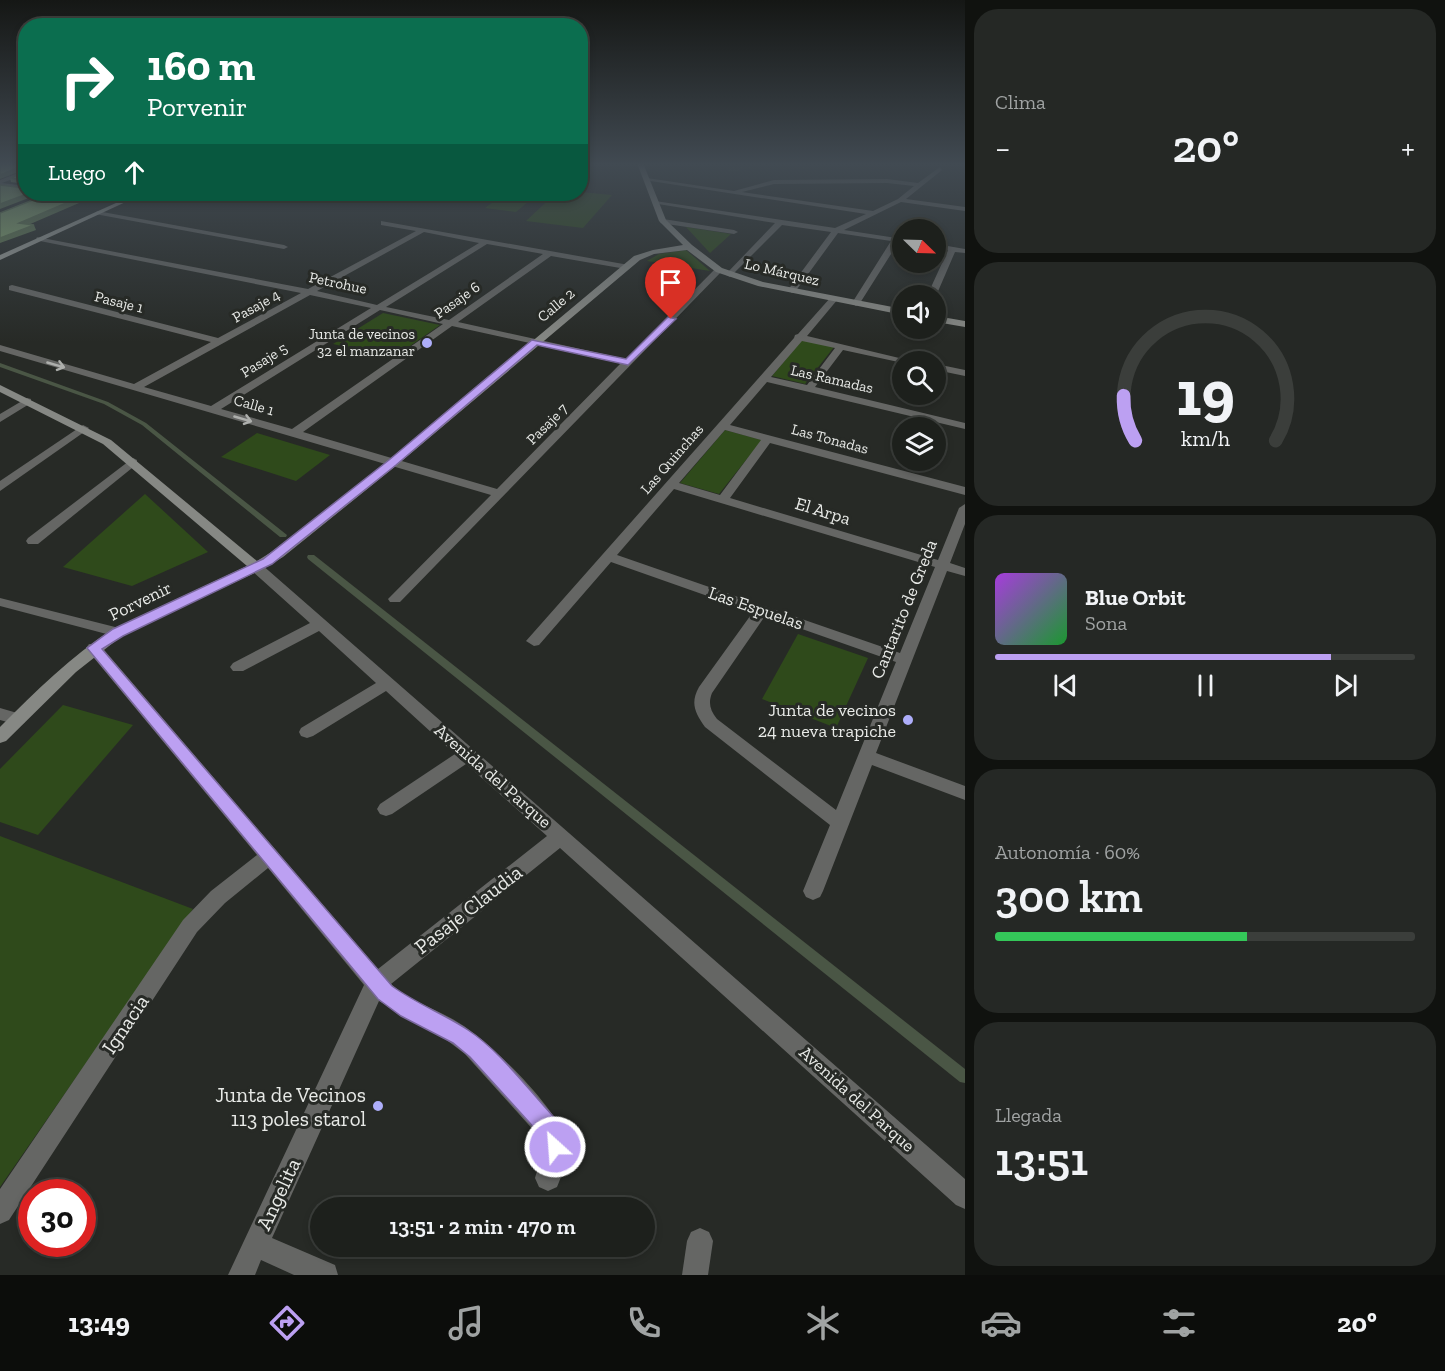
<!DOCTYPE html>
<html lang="es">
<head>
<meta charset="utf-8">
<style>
  body { margin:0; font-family:"Zilla Slab",serif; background:#252825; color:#f1f3f6; height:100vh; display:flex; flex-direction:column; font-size:22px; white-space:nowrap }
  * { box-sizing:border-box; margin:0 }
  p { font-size:20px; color:#a0a3a3 }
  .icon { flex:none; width:33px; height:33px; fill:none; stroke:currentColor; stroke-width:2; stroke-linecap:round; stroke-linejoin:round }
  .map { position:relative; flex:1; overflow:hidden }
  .side { display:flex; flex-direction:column; gap:9px; padding:9px; background:#10120f; width:480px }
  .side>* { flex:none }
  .guide { position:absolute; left:18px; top:18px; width:570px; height:183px; border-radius:24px; box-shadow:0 3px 9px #0003,0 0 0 2px #3b3e3b; background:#0b6e4f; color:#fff; overflow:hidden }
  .needle { width:39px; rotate:113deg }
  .controls { position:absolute; left:892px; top:219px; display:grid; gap:12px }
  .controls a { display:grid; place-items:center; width:54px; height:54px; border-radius:50%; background:#1d201c; box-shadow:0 3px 9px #0003,0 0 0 2px #3b3e3b; font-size:30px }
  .speed { position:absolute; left:18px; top:1179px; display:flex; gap:12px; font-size:30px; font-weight:700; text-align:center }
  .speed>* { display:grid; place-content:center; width:78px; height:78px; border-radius:50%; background:#1d201c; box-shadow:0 3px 9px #0003,0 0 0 2px #3b3e3b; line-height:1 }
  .speed .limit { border:9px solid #d22; background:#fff; color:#111 }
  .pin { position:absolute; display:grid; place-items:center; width:51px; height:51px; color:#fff; margin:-62px -26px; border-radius:50% 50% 50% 0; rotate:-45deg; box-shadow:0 0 6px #0007 }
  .pin .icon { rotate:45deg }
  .me { position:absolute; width:66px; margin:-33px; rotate:334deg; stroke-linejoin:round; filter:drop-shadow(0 0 4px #0008) }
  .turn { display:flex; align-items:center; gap:21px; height:126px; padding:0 30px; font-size:27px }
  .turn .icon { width:78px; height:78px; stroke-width:2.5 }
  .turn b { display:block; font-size:42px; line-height:51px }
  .then { display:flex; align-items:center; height:57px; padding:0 30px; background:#0003; gap:12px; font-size:22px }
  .big { font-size:45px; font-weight:600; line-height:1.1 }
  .side .tile { flex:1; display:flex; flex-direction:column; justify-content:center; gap:9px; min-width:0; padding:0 21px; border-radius:24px; background:#252825 }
  .side .dial { align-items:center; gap:0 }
  .dial svg { height:156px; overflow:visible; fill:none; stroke:#3b3e3b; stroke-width:7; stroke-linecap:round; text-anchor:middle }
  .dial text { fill:#f1f3f6; stroke:none }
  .song { display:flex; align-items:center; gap:18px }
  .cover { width:72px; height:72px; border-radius:9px; background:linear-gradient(135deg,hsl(280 70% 55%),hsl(130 70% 35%)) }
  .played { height:6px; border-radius:3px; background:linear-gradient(90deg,#bca0f2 80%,#3b3e3b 80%) }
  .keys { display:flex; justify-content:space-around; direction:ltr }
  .heat { display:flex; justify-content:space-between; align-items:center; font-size:33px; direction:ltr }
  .charge { height:9px; border-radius:4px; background:linear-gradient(90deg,#34c759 60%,#3b3e3b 0) }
  .trip { position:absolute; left:310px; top:1197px; width:345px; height:60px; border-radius:30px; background:#1d201c; box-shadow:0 3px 9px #0003,0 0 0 2px #3b3e3b; font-weight:600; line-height:60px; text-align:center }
  .tab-bar { display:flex; height:96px; justify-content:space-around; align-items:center; background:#0c0d0b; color:#a0a3a3 }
  .tab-bar .icon { width:42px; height:42px }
  .tab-bar .selected { color:#bca0f2 }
  .tab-bar b { font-size:27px; color:#f1f3f6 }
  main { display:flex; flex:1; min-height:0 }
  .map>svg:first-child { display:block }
</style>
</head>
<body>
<main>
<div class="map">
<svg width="965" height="1275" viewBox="0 0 965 1275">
  <rect width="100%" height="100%" fill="#272a26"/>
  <path fill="#2e342a" d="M729 163H809L808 169 763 165 729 173Z"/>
  <g fill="#2f4a1b">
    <path d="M581 192 612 195 583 228 526 221 555 194Z"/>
    <path d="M504 194 535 196 516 212 485 208Z"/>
    <path d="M686 227 731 234 710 253Z"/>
    <path d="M686 250 710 271 647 261 659 254Z"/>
    <path d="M383 313 440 325 393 358 333 344Z"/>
    <path d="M802 340 834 347 805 384 772 376Z"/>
    <path d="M725 430 762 440 719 494 680 483Z"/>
    <path d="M257 433 330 455 296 481 221 457Z"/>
    <path d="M145 494 208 552 132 586 63 567Z"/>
    <path d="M798 634 868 658 836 728 762 699Z"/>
    <path d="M63 705 133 725 38 835 0 822V769Z"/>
    <path d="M0 836 193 909 0 1187Z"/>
  </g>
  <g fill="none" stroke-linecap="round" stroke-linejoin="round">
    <g fill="#4a5645" fill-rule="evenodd">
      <path d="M0 363 108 402 146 423 287 535 286 537H280L142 425 104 404 0 367Z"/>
      <path d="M308 555H314L965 1069V1083L960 1082 308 559 307 557Z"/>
    </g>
    <g fill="#656664" fill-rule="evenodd">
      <path d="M940 167 942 170 906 199 965 207V211L901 202 844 230 903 239V243H898L860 303 856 306 852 303 891 241 838 233 795 292 792 293 788 290 831 232 782 225 730 277 726 275 727 273 775 223 652 203 655 201 835 228 866 214 644 180 647 178 734 191 774 180 887 179 918 183ZM887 183 914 186 898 199 873 211 742 192 774 184Z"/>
      <path d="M26 170V174L2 183 26 186V190L0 187V180Z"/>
      <path d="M64 194H79L127 201 124 203Z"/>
      <path d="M97 211 284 245 288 247 284 249 95 214Z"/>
      <path d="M663 219 734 230 738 232 734 234 660 223Z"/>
      <path d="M381 221 629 265V269H626L551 256 458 322 626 359 716 268 723 270 400 602H390L388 599 491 495 0 351V345L134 384 211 342 9 290V286L12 285 218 338 301 293 40 241 36 239 37 237 308 289 416 231 381 225ZM424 232 479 243 377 305 317 291ZM487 244 543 254 449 320 386 307ZM310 295 371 308 211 406 144 387ZM380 310 443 324 292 429 221 409ZM452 326 621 363 497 489 303 432Z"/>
      <path d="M936 244 965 249V253L955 252 936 296H927L948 250 936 248Z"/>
      <path d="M831 297 838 299 807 336 916 362 903 363 843 350 815 387 965 423V429L767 382 730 425 965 487V495L770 443 730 498 938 560 959 508 965 504V524L950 563 965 568V576L947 571 876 753 965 786V800L872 765 823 891 820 897 813 900 806 897 803 891 830 825 705 727C695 713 690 703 699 687L753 612 611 562 539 645 534 646 526 641 794 338 795 335 798 334ZM802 341 835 348 807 385 771 377ZM725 430 761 440 720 495 679 483ZM674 489 935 567 900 653 617 555ZM765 616 896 662 836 810 717 719C710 710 708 703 712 693Z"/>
      <path d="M936 364 965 370V376L936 370Z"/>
      <path d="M27 398 31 399V403L0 422V414Z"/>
      <path d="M83 425 89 428 87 430 0 491V481Z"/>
      <path d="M133 458 137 460V464L38 544H28L26 541 28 538Z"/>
      <path d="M256 563 261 564 965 1179V1209L956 1205 560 848 391 984C411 1002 437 1009 459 1023 488 1040 560 1110 566 1142 568 1157 563 1173 557 1187L548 1191 539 1187 535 1178 541 1157V1144L536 1133 465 1054 444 1038 379 1001 272 1238 335 1265 338 1275H294L261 1260 255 1275H228L364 985 268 868 225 903 197 932 9 1220 0 1224V1189L183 920 211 891 257 855 89 652 86 648 89 644H99L378 969 547 836 466 764 392 814 386 816 380 814 377 809 380 804 455 754 386 691 313 736 307 738 301 736 299 732 301 728 376 683 319 631 243 671H233L230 667 233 663 310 623 251 570 249 567Z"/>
      <path d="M0 598 123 629 125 632 118 637 0 606Z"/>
      <path d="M0 708 24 715 26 719 24 723 18 725 0 720Z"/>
      <path d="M700 1228 709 1232 713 1241 708 1275H682L687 1241 691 1232Z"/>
    </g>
    <g fill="#868884" fill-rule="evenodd">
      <path d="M637 163H643L666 220 692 245 722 268 763 282 903 309V315L758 286 716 272 687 250 654 254 640 260 397 465 283 557 261 570 123 635 76 672 6 741 0 743V727C36 691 71 656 113 629L247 566 103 444 0 392V385L111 440 257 561 273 551 389 461 634 256 653 250 683 245 659 221Z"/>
      <path d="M936 316 965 321V327L936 322Z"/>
    </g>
    <path fill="#a0a39e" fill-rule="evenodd" d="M136 194H143L0 260V255Z"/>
  </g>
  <g fill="#7a9a65">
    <path d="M26 172V184L11 182 10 178Z"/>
    <path d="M85 194H122L116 196Z"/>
  </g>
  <g fill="#637d53">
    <path d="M26 164V169L0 179V175Z"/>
    <path d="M27 194H39L0 209V204Z"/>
    <path d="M85 195 86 200 21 228 19 223Z"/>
    <path d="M34 225 36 230 0 243V238Z"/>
  </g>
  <g fill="#8eb376" stroke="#637d53" stroke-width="1.5">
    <path d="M0 163H26V164L0 175Z"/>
    <path d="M26 172V181L25 180 10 178Z"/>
    <path d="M0 185 24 188 26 187V194H27L0 204Z"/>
    <path d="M48 194H72L85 195 19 223 34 225 0 238V213Z"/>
  </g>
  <defs><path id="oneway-shaft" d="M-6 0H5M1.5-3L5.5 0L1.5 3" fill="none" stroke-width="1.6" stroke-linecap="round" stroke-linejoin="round" transform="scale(1.5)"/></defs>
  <g stroke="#adafac">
    <use href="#oneway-shaft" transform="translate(56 365) rotate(16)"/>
    <use href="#oneway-shaft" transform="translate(243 419) rotate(16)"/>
  </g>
  <linearGradient id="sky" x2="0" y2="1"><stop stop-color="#151715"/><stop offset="0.48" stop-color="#414a52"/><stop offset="1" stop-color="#414a52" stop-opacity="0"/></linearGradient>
  <rect width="965" height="342" fill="url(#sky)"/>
  <path fill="#bca0f2" stroke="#7a689d" stroke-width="1.5" d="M668 317 676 319 628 365 537 345 396 465 272 564 123 636 102 649 392 986C417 1004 444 1014 468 1030 499 1050 527 1088 553 1116L558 1123 566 1147 563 1155 555 1158 547 1155 537 1131 470 1057 453 1043 401 1016 378 999 87 648 113 629 263 559 389 460 532 340 626 359Z"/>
  <g fill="#aeaefa" stroke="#272a26" stroke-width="2">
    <circle cx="427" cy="343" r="6"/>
    <circle cx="908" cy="720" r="6"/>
    <circle cx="378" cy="1106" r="6"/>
  </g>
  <g text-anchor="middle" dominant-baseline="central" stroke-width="6" stroke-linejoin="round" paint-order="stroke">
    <g font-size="15" fill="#e8eae7" stroke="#272a26">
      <text transform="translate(782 272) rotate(13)">Lo Márquez</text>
      <text transform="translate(338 283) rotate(12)">Petrohue</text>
      <text transform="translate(457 300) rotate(-35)">Pasaje 6</text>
      <text transform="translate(119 302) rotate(14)">Pasaje 1</text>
      <text transform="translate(556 305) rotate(-40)">Calle 2</text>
      <text transform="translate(256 306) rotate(-29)">Pasaje 4</text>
      <text transform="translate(264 360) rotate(-32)">Pasaje 5</text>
      <text transform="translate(832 379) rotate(13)">Las Ramadas</text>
      <text transform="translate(254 405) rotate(16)">Calle 1</text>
      <text transform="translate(547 424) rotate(-45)">Pasaje 7</text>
      <text transform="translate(830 439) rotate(15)">Las Tonadas</text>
      <text transform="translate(672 459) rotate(-49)">Las Quinchas</text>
    </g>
    <g font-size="15" fill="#e8eae7" stroke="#272a26" text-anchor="end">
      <text x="415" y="334">Junta de vecinos<tspan x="415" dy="17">32 el manzanar</tspan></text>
    </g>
    <g font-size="18" fill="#e8eae7" stroke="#272a26">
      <text transform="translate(823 511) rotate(17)">El Arpa</text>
      <text transform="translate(140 601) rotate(-26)">Porvenir</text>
      <text transform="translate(756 608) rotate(19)">Las Espuelas</text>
      <text transform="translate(904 609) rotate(-68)">Cantarito de Greda</text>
      <text transform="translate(493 776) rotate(41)">Avenida del Parque</text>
      <text transform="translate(857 1099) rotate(42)">Avenida del Parque</text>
    </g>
    <g font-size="18" fill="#e8eae7" stroke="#272a26" text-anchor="end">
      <text x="896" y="710">Junta de vecinos<tspan x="896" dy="21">24 nueva trapiche</tspan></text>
    </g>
    <g font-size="21" fill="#e8eae7" stroke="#272a26">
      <text transform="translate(468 909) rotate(-38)">Pasaje Claudia</text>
      <text transform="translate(125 1024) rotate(-56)">Ignacia</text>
      <text transform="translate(278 1194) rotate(-65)">Angelita</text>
    </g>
    <g font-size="21" fill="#e8eae7" stroke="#272a26" text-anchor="end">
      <text x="366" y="1094">Junta de Vecinos<tspan x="366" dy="24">113 poles starol</tspan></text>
    </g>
  </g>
</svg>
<div class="controls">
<a><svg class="needle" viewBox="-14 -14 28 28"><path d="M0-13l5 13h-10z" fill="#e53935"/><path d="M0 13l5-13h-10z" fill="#a0a3a3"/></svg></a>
<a><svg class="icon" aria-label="sound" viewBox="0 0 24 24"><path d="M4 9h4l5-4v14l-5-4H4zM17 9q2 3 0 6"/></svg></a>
<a><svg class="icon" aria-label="search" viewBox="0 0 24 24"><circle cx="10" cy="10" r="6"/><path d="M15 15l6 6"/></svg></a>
<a><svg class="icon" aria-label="layers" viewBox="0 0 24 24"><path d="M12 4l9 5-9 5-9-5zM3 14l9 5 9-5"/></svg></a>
</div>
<div class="speed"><div class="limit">30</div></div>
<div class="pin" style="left:671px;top:319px;background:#d93025"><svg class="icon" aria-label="arrive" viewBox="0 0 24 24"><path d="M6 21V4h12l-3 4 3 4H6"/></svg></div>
<svg class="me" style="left:555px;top:1147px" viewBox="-20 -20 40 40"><circle r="17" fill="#bca0f2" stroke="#fff" stroke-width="3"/><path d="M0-11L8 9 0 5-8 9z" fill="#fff"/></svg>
<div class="trip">13:51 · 2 min · 470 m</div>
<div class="guide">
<div class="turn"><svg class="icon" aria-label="right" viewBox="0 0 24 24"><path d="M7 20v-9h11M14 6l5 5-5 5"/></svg><div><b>160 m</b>Porvenir</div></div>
<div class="then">Luego<svg class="icon" aria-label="ahead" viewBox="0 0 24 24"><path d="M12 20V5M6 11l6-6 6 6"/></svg></div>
</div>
</div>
<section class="side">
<div class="tile"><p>Clima</p>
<div class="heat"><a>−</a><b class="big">20°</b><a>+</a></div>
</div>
<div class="tile dial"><svg viewBox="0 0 100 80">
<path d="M14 69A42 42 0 1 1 86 69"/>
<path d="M14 69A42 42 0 0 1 8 46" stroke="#bca0f2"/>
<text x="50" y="56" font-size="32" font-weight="700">19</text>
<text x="50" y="72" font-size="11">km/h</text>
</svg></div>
<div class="tile">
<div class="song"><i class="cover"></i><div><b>Blue Orbit</b><p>Sona</p></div></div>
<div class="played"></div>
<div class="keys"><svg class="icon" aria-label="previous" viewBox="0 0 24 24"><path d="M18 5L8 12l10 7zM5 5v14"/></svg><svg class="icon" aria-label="pause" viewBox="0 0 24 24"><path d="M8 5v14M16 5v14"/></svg><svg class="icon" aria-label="next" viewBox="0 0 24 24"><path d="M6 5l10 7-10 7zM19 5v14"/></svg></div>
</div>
<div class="tile"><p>Autonomía · 60%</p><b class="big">300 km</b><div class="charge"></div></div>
<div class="tile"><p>Llegada</p><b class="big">13:51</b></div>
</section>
</main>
<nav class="tab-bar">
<b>13:49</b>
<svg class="icon selected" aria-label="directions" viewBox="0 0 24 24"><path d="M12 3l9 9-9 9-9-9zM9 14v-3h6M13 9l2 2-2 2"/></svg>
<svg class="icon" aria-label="music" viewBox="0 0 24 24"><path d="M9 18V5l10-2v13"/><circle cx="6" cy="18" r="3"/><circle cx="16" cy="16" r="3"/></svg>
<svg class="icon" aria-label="phone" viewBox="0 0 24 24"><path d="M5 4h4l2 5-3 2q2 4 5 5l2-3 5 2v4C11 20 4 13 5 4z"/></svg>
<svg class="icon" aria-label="climate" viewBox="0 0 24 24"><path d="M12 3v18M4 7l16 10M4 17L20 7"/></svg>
<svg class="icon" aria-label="car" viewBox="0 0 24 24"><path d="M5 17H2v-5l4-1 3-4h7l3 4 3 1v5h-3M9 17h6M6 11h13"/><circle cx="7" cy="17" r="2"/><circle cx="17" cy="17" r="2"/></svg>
<svg class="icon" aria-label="filters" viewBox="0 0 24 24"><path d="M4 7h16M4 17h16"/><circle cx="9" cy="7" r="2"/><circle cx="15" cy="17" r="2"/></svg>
<b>20°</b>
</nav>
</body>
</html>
